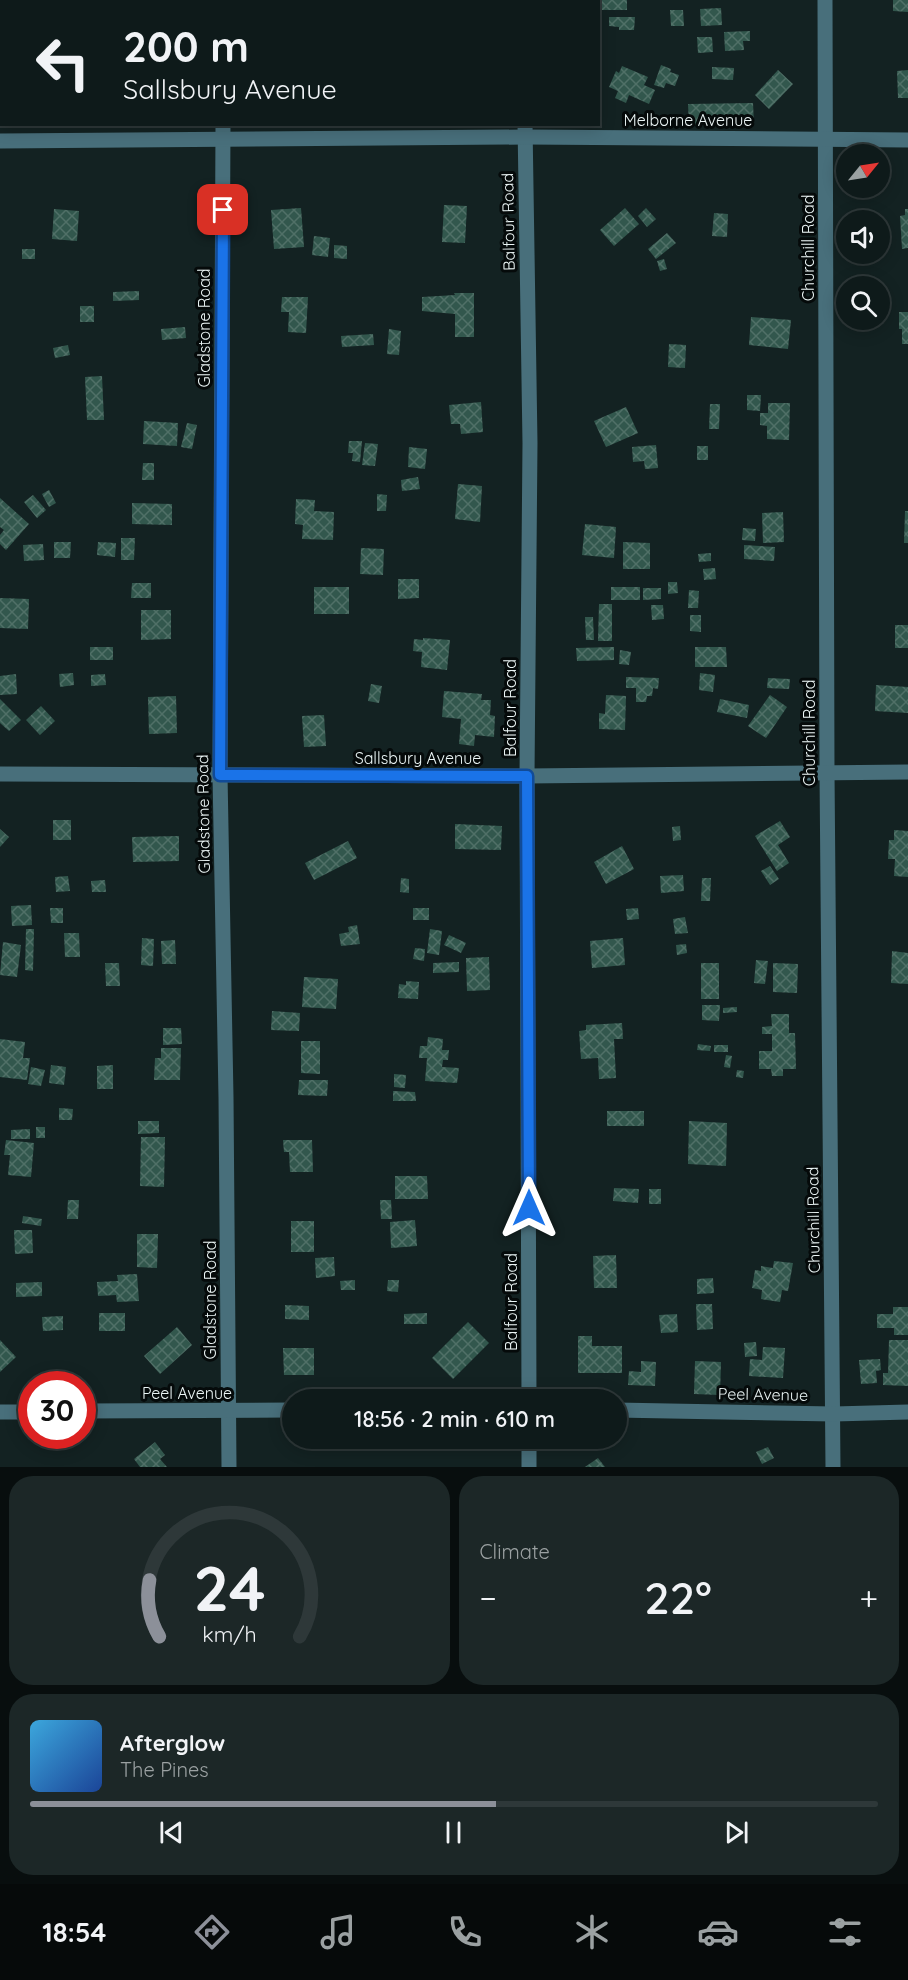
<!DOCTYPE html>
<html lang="en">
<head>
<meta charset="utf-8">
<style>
  body { margin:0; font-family:Quicksand,sans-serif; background:#1c2727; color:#f1f3f6; height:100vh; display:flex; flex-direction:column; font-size:22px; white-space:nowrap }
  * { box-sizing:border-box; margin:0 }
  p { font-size:20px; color:#9ba1a2 }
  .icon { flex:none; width:33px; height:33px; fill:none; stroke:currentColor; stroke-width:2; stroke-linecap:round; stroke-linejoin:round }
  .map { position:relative; height:1467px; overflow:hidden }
  .side { display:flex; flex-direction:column; gap:9px; padding:9px; background:#080e0e; flex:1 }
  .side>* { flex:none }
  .guide { position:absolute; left:0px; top:0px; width:600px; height:126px; box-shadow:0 3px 15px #0003,0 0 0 2px #2e3839; background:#0e1a1a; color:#f1f3f6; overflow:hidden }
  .needle { width:39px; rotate:60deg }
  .tools { position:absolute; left:836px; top:144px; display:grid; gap:12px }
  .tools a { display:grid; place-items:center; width:54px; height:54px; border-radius:50%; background:#0e1a1a; box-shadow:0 3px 15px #0003,0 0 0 2px #2e3839; font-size:30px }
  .speed { position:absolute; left:18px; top:1371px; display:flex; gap:12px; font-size:30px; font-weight:700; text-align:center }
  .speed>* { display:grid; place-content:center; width:78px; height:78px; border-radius:50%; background:#0e1a1a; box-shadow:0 3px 15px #0003,0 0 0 2px #2e3839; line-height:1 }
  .speed .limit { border:9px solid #d22; background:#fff; color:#111 }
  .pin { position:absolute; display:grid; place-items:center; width:51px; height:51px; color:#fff; margin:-26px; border-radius:12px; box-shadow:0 3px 9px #0006 }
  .me { position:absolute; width:66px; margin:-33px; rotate:0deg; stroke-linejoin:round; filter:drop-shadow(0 0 4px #0008) }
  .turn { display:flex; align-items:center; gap:21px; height:126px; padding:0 24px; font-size:27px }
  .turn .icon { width:78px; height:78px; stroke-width:2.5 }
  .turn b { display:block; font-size:42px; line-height:51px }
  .big { font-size:45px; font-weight:600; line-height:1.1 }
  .side .tile { flex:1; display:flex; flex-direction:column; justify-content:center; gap:9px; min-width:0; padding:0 21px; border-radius:24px; background:#1c2727 }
  .side .dial { align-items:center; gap:0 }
  .dial svg { height:156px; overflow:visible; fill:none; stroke:#2e3839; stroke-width:7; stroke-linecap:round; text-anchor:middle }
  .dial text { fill:#f1f3f6; stroke:none }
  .song { display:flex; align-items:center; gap:18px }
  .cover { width:72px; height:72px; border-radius:9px; background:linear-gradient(135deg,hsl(200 70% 55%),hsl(220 70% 35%)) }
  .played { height:6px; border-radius:3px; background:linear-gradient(90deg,#8c9099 55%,#2e3839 55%) }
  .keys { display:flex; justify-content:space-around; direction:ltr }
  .heat { display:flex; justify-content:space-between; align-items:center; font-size:33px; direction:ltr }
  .side .tiles { flex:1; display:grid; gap:9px; grid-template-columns:1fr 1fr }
  .tile:last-child { grid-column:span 2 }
  .trip { position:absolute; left:282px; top:1389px; width:345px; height:60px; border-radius:30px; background:#0e1a1a; box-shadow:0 3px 15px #0003,0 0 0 2px #2e3839; font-weight:600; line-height:60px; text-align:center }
  .tabs { display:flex; height:96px; justify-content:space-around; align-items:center; background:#060a0a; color:#9ba1a2 }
  .tabs .icon { width:42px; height:42px }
  .tabs .selected { color:#8c9099 }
  .tabs b { font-size:27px; color:#f1f3f6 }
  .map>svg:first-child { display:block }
</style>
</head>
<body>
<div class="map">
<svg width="908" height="1467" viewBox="0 0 908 1467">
  <defs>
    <pattern id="building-cross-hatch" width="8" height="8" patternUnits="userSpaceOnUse" patternTransform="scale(1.5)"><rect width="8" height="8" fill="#32574d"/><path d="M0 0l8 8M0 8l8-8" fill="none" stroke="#507067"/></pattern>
  </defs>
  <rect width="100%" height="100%" fill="#132222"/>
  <g fill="url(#building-cross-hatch)">
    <rect x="598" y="0" width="29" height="10"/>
    <path d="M893 0H908V12L893 11Z"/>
    <path d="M721 8 722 25 701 26 700 9Z"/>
    <path d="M670 10H683L684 26H671Z"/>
    <path d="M609 17H635L634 30H619V27L609 26Z"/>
    <path d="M750 31V41H743L744 50 725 51 724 32Z"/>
    <path d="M697 37H712L713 52 698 53Z"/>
    <path d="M661 65 671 69 670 72 679 75 675 86 666 83 664 88 654 85Z"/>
    <path d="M622 66 648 77 644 85 655 90 649 104 629 95 626 103 615 98 618 91 609 87 616 71 619 73Z"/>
    <path d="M712 67 734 68 733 80 712 79Z"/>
    <path d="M778 70 793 84 769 109 755 95Z"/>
    <path d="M908 70V98H898L897 71Z"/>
    <path d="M753 103 754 124 689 125 688 104Z"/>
    <path d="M444 205 467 206 465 243 442 242Z"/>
    <path d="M301 208 304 247 274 249 271 210Z"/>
    <path d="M625 208 639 224 614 246 600 230Z"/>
    <path d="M646 208 656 219 647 227 638 216Z"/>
    <path d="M54 209 79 211 77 241 52 239Z"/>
    <path d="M905 209H908V248L902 249 900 216 905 215Z"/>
    <path d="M714 213 728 214 727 237 712 236Z"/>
    <path d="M667 233 676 243 656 259 648 249Z"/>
    <path d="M314 236 330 238 328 257 312 255Z"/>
    <path d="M334 245 347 246V259L334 258Z"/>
    <rect x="22" y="249" width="13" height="10"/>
    <path d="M664 259 667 269 660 271 657 261Z"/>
    <path d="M139 291V300L113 301V292Z"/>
    <path d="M454 293H474V337H455V314L422 311V297L455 295Z"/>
    <path d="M282 297H308L306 333 288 332 289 312H281Z"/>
    <rect x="80" y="306" width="14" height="16"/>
    <path d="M899 312H908V344H902V329H899Z"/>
    <path d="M751 317 791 320 788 349 749 345Z"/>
    <path d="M185 327 186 338 162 340 161 329Z"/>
    <path d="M389 329 401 331 399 355 387 354Z"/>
    <path d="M373 334 374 345 342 347 341 336Z"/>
    <path d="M669 344 686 345 685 368 668 367Z"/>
    <path d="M68 345 70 355 55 358 53 348Z"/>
    <path d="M102 376 104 420H87L85 377Z"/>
    <path d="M747 395H761L760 411 747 410Z"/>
    <path d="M481 402 483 432 461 434 460 424H451L449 405Z"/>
    <path d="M768 403H790L789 440 767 439V426L760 425V413H768Z"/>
    <path d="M710 404H720L719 429H709Z"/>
    <path d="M626 407 638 433 606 447 594 421Z"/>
    <path d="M144 421 178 423 177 446 143 444Z"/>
    <path d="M187 423 197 425 192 449 181 447Z"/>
    <path d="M349 441H362L360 462 352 461 353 453H348Z"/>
    <path d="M365 443 378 444 375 466 362 465Z"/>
    <path d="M656 445 658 468 645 469 644 461 633 462 632 447Z"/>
    <rect x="697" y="446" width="11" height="14"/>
    <path d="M409 447 427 449 425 469 408 467Z"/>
    <path d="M143 463H154V480H142Z"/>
    <path d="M418 477 420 489 402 491 401 480Z"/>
    <path d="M458 484 482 486 480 522 455 519Z"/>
    <path d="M49 490 56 503 49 507 42 494Z"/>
    <path d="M377 494 387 495 386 511H377Z"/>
    <path d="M33 495 46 510 37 518 24 502Z"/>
    <path d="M0 498 29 524 6 550 0 544V535L4 530 0 527Z"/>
    <path d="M296 499 315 500 314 511 334 512 333 540 302 539 303 525 295 524Z"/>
    <path d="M132 503 172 504V525L132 524Z"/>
    <path d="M905 511H908V543H904Z"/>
    <path d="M783 512 784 542 763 543 762 513Z"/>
    <path d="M585 524 616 527 614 558 582 555Z"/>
    <path d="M743 528 756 529 755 541 742 540Z"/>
    <path d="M121 538H135L134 560H121Z"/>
    <path d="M54 542H71L70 558H54Z"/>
    <path d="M98 542 116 543 115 557 97 555Z"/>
    <path d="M623 542 650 543V569H623Z"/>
    <path d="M43 544 44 560 24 561 23 545Z"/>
    <path d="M744 545 775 547 774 561 744 559Z"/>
    <path d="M361 548 384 549 383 575 360 574Z"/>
    <path d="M711 553V561L699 562 698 554Z"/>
    <path d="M715 568 716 579 704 580 703 569Z"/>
    <path d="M398 579H419V598L398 599Z"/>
    <path d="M668 582H677L678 593 668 594Z"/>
    <path d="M132 583H151V598H131Z"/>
    <rect x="314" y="587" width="35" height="27"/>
    <rect x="611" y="587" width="29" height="13"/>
    <path d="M643 588H661V599L643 600Z"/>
    <path d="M689 590 699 591 698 608H688Z"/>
    <path d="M0 598 29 599 28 629 0 628Z"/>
    <path d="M599 604H612V641H598Z"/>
    <path d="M651 605H663L664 619 652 620Z"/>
    <path d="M141 610H171V639L141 640Z"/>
    <path d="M690 615H701V632L690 631Z"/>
    <path d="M585 617H593L594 640H586Z"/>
    <rect x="895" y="625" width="13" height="23"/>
    <path d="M423 638 450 640 447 670 421 667 422 652 413 651 414 639 423 640Z"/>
    <rect x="90" y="647" width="23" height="13"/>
    <path d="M614 647V660L577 661 576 648Z"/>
    <path d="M695 647H726L727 667H695Z"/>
    <path d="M620 650 631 652 629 665 619 664Z"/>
    <path d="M73 673 74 685 60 687 59 674Z"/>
    <path d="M700 673 715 675 713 692 699 690Z"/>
    <path d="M16 674 17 694 0 695V676Z"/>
    <path d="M105 674 106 685 91 686V675Z"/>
    <path d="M626 677 659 678 658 689 653 688 652 696H647L646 702H636V688H626Z"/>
    <path d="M768 678 790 679 789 689 767 688Z"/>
    <path d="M371 684 382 686 379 703 368 701Z"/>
    <path d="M876 685 908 687V713L875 711Z"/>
    <path d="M444 691 482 694 481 700H491L490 715 495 716 494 737 475 735 474 746 459 744 461 719 442 717Z"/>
    <path d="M606 695 626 696 625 730 599 729V713L605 714Z"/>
    <path d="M770 695 787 707 766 738 748 726Z"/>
    <path d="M176 696 177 733 149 734 148 697Z"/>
    <path d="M0 699 21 720 9 731 0 723Z"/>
    <path d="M720 699 749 705 747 718 717 712Z"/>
    <path d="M41 706 55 721 40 735 26 720Z"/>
    <path d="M324 715 326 746 304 747 302 716Z"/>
    <rect x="53" y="820" width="18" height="20"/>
    <path d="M780 821 790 837 778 845 789 863 777 871 755 836Z"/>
    <path d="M455 824 502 826 501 850 455 849Z"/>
    <path d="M680 826 681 840 673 841 672 827Z"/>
    <path d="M0 829 9 837 0 847Z"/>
    <path d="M894 830 908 831V877L894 876 895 859H888L889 840H894Z"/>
    <path d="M179 836V861L133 862 132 837Z"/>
    <path d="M348 841 357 858 314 880 305 863Z"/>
    <path d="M622 846 634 869 606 884 594 862Z"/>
    <path d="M770 866 779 879 770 885 761 871Z"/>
    <path d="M683 875 684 891 661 893 660 876Z"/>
    <path d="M68 876 70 891 56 892 55 877Z"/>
    <path d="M401 878 409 879V893L400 892Z"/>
    <path d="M702 878H711L710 901H701Z"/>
    <path d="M105 880 106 892H92L91 881Z"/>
    <path d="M31 905 32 925 12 926 11 906Z"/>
    <path d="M50 908H63V923H51Z"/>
    <rect x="413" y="908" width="16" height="12"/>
    <path d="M638 908 639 919 627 920 626 909Z"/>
    <path d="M685 917 688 933 675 934 673 919Z"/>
    <path d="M357 925 360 944 341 946 339 934 349 932 348 927Z"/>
    <path d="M26 929H34L33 971 25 970Z"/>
    <path d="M430 929 442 931 439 955 427 953Z"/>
    <path d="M64 933H79L80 957H65Z"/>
    <path d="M449 935 466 943 461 953 444 945Z"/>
    <path d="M142 938 154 939 153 966 141 965Z"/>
    <path d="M623 938 625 965 592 968 590 941Z"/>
    <path d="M175 940 176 964H162L161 941Z"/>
    <path d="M3 942 21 945 17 977 0 975Z"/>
    <path d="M686 944 687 953 677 955 676 945Z"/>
    <path d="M415 948 425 949 424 961 413 959Z"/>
    <path d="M892 951 908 953V984L891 983Z"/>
    <path d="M489 957 490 990 467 991 466 958Z"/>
    <path d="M756 960 768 961 765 984 754 983Z"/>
    <path d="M459 962V972L433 973V963Z"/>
    <path d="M105 963H119L120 986H106Z"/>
    <rect x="701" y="963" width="18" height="36"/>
    <path d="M773 963 798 964 797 993 773 992Z"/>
    <path d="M304 977 338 979 336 1009 302 1007Z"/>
    <path d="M406 981 419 982 418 999 398 998 399 984 406 985Z"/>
    <path d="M702 1005H720L719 1021 702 1020Z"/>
    <path d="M737 1007V1012L723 1013V1008Z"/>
    <path d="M272 1011 300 1013 299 1031 271 1030Z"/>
    <path d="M771 1014H789V1033H795L796 1069H783V1076H772L771 1069H759V1051H772V1034H762V1027L772 1026Z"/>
    <path d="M622 1023 623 1039H614L616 1078 599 1079 598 1058 581 1059 579 1031 586 1030V1025Z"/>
    <path d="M163 1028H181L182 1044 163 1045Z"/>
    <path d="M428 1037 443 1039 442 1050H449L448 1060H443L442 1067 459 1068 457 1083 425 1081 427 1058H419L420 1046H427Z"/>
    <path d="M0 1039 25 1042 23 1058H30L27 1080 0 1077Z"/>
    <path d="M301 1041H320V1074L301 1073Z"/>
    <path d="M698 1044 711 1046 710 1051 697 1050Z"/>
    <rect x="714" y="1045" width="14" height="7"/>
    <path d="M161 1048H181L180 1080H154L155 1058H161Z"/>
    <path d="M726 1055 732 1056 730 1068 724 1067Z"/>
    <path d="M51 1065 66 1067 64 1085 49 1083Z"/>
    <path d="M113 1065V1089H97V1066Z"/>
    <path d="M31 1067 45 1070 41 1086 28 1084Z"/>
    <path d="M737 1070 744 1071 743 1078 736 1077Z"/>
    <path d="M394 1074 406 1075 405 1088 394 1087Z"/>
    <path d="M299 1080H328L327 1096 298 1095Z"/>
    <path d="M393 1091 415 1092 416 1101H393Z"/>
    <path d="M59 1108 73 1109 72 1120H59Z"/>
    <rect x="607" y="1111" width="37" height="15"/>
    <path d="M138 1121H159V1133L138 1134Z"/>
    <path d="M689 1121 727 1123 726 1166 688 1164Z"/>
    <rect x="36" y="1127" width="9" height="11"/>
    <path d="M30 1129V1139H11V1130Z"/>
    <path d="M141 1137H165L164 1187 140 1186Z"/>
    <path d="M6 1140 34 1143 31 1177 8 1175 10 1155H4Z"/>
    <path d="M283 1140H312L313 1172H290L289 1152H284Z"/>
    <path d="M395 1176H427L428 1199H395Z"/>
    <path d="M614 1188 639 1189 638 1203 613 1201Z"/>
    <rect x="649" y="1189" width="12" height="15"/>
    <path d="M68 1200H79L78 1219H67Z"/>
    <path d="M380 1200H391L392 1219H381Z"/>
    <path d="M23 1216 42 1219 41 1226 22 1223Z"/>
    <path d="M415 1220 417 1246 391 1248 390 1222Z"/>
    <rect x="291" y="1221" width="23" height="31"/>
    <path d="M14 1230H32L33 1253 15 1254Z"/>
    <path d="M137 1234H158L157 1268 137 1267Z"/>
    <path d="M616 1255 617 1288H594L593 1256Z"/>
    <path d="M334 1257 335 1276 316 1278 315 1258Z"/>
    <path d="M774 1261 793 1263 788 1291 782 1290 780 1302 761 1299 762 1290 752 1288 755 1270 761 1271V1266L773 1268Z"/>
    <path d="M137 1274 139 1301 117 1302 116 1295 98 1296 97 1282 118 1281 117 1275Z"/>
    <path d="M713 1278 714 1293 697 1294V1279Z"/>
    <path d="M355 1280V1290H341L340 1281Z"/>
    <path d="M388 1280H399L398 1292 387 1291Z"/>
    <path d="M42 1282V1296L16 1297V1283Z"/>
    <path d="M696 1304H712L713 1329 697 1330Z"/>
    <path d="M285 1305 309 1306V1320L285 1319Z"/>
    <path d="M893 1307H908V1335H894V1328H877V1314H893Z"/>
    <rect x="99" y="1313" width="26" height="18"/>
    <path d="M427 1313V1324H404V1314Z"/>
    <path d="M677 1314 678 1332 661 1333 659 1315Z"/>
    <path d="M63 1316V1330L43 1331 42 1317Z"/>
    <path d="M468 1322 489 1343 453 1379 432 1358Z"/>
    <path d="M177 1327 192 1345 160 1374 144 1356Z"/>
    <path d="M578 1336H592V1346H622V1373H578Z"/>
    <path d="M0 1340 16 1357 0 1372Z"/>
    <path d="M889 1340H908V1386L883 1385V1373H888Z"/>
    <path d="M756 1342 757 1356 745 1357 744 1343Z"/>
    <path d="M763 1347 785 1348 783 1378 749 1376 750 1359 762 1360Z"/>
    <path d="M283 1348H314V1375H284Z"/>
    <path d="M880 1359 881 1370 876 1371 877 1383 861 1384 859 1360Z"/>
    <path d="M641 1361 656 1362 655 1386 628 1385 629 1371 641 1372Z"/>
    <path d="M695 1361 721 1362 720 1395 694 1394Z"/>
    <path d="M155 1442 165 1455 160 1459 167 1467H140L134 1459Z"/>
    <path d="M768 1447 774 1458 762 1464 756 1452Z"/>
    <path d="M598 1458 605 1467H585Z"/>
  </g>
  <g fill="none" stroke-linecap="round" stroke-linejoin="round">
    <g stroke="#486f7b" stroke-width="15">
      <path d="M525 0V2"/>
      <path d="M825 0 827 772 833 1467"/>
      <path d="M223 2V0"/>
      <path d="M223 124 220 775 226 1097 229 1467"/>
      <path d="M525 124 530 443 527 776 529 1400"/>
      <path d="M0 141 525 137 908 140"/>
      <path d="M0 774 527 776 908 772"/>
      <path d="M616 1410 834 1414 908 1412"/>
      <path d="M82 1411 292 1410"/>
      <path d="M0 1412H32"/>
      <path d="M529 1467V1438"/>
    </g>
  </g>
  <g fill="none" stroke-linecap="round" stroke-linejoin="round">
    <g stroke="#114b97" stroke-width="15">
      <path id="route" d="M223 210 220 775 527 776 529 1208"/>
    </g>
    <use href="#route" stroke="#1a73e8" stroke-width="10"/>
  </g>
  <g text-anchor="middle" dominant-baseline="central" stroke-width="6" stroke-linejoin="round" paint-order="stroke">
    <g font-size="16" fill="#ebf5f5" stroke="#050a0a">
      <text x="688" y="120">Melborne Avenue</text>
      <text transform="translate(508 222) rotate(-91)">Balfour Road</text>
      <text transform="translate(808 248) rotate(-90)">Churchill Road</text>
      <text transform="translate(204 328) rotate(-90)">Gladstone Road</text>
      <text transform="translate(510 708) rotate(-90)">Balfour Road</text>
      <text transform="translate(809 733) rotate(-90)">Churchill Road</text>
      <text x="418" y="758">Sallsbury Avenue</text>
      <text transform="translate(203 814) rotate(-91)">Gladstone Road</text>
      <text transform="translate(813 1220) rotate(-91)">Churchill Road</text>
      <text transform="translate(210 1300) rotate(-90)">Gladstone Road</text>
      <text transform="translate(511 1302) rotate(-90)">Balfour Road</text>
      <text x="187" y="1393">Peel Avenue</text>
      <text transform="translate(763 1394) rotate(1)">Peel Avenue</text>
    </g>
  </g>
</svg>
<div class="tools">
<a><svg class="needle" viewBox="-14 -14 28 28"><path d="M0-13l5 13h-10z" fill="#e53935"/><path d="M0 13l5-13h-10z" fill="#9ba1a2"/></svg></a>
<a><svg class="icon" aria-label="sound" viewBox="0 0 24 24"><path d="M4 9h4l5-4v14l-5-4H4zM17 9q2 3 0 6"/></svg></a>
<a><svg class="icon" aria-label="search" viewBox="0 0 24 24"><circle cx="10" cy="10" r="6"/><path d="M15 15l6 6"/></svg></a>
</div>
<div class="speed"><div class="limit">30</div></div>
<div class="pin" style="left:223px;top:210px;background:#d93025"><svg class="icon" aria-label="arrive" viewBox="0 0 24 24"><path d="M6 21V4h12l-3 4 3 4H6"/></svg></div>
<svg class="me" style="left:529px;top:1208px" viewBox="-20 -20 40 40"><path d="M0-17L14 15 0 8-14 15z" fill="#1a73e8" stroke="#fff" stroke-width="4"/></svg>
<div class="trip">18:56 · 2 min · 610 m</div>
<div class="guide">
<div class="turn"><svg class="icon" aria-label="left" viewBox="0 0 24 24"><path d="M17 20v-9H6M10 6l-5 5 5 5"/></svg><div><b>200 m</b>Sallsbury Avenue</div></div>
</div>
</div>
<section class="side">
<div class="tiles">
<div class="tile dial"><svg viewBox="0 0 100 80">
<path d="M14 69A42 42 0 1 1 86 69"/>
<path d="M14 69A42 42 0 0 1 9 40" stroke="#8c9099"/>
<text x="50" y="56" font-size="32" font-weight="700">24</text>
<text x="50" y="72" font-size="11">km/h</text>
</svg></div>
<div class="tile"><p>Climate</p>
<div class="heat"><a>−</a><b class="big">22°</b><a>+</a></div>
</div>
<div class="tile">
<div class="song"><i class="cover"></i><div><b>Afterglow</b><p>The Pines</p></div></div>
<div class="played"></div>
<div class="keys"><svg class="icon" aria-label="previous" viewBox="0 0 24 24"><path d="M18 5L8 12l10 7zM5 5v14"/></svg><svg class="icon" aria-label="pause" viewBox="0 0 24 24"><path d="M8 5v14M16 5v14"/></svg><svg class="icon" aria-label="next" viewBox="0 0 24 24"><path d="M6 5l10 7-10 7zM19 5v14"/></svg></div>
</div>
</div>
</section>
<nav class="tabs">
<b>18:54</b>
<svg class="icon selected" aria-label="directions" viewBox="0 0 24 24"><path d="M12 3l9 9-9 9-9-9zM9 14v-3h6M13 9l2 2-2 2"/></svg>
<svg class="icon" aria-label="music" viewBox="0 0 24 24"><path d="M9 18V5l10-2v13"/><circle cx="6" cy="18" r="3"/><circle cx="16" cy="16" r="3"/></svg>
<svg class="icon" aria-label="phone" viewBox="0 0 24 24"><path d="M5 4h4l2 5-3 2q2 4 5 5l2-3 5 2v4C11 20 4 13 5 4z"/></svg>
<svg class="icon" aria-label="climate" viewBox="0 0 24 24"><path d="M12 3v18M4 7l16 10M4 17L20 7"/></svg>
<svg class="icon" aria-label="car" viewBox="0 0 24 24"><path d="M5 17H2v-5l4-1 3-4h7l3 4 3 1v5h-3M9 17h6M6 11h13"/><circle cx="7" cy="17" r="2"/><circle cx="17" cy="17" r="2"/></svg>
<svg class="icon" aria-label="filters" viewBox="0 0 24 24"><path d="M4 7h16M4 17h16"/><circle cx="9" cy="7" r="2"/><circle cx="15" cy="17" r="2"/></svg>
</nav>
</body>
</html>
